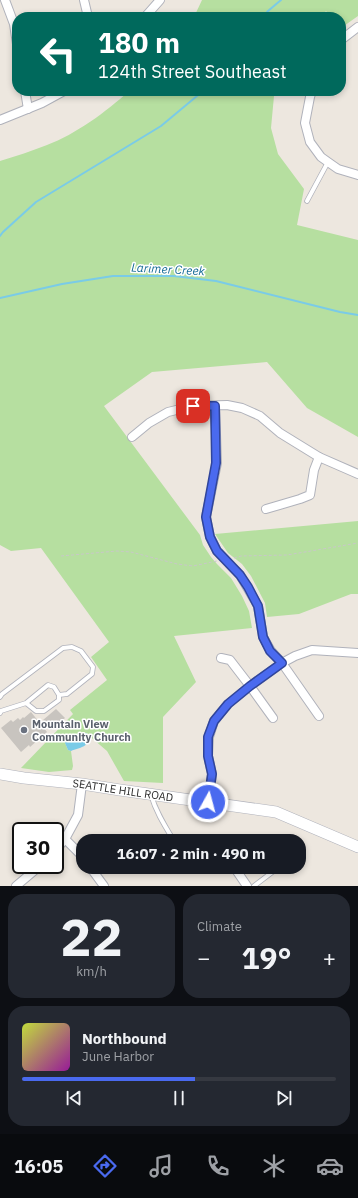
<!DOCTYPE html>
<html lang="en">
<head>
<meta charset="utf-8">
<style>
  body { margin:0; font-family:"IBM Plex Sans",sans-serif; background:#242831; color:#f1f3f6; height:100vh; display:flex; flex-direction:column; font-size:15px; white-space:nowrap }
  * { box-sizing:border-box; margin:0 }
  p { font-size:13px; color:#9ea1a6 }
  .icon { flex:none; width:22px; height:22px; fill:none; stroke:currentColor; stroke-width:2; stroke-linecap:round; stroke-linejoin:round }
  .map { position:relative; height:886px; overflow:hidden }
  .sheet { display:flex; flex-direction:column; gap:8px; padding:8px; background:#0d0f14; flex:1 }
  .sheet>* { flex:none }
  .hud { position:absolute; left:12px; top:12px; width:334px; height:84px; border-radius:16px; box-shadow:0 2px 6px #0003; background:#00695c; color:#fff; overflow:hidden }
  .speed { position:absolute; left:12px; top:822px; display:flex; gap:8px; font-size:20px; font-weight:700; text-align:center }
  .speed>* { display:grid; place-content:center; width:52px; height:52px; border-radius:50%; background:#171b24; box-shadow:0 2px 6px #0003; line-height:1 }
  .speed .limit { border:2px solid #111; border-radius:6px; background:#fff; color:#111 }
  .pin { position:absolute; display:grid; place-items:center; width:34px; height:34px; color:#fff; margin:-17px; border-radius:8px; box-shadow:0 2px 6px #0006 }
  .me { position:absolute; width:44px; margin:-22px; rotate:7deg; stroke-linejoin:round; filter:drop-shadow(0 0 3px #0008) }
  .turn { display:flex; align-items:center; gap:14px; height:84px; padding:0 20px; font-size:18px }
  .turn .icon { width:52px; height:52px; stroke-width:2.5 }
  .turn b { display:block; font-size:28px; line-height:34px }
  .big { font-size:30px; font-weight:700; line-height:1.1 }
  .sheet .card { flex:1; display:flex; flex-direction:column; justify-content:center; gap:6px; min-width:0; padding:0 14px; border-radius:16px; background:#242831 }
  .sheet .dial { align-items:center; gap:0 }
  .dial b { font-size:52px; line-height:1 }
  .song { display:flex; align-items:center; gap:12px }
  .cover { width:48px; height:48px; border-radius:6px; background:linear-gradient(135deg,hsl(70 70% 55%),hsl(300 70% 35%)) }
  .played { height:4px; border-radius:2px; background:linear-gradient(90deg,#4a6aef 55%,#363941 55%) }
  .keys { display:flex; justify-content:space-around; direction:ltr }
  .heat { display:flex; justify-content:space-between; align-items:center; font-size:22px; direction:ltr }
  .sheet .tiles { flex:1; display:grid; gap:8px; grid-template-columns:1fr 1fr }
  .card:last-child { grid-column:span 2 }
  .trip { position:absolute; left:76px; top:834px; width:230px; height:40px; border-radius:16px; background:#171b24; box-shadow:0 2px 6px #0003; font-weight:700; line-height:40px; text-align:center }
  .menu { display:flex; height:64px; justify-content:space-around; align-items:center; background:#090b0e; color:#9ea1a6 }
  .menu .icon { width:28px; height:28px }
  .menu .current { color:#4a6aef }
  .menu b { font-size:18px; color:#f1f3f6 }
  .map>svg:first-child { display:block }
</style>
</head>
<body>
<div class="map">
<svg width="358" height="886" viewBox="0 0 358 886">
  <rect width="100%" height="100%" fill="#ede7df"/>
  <g fill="#b6dfa0">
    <path d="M202 0H358V16L341 28V17H330L326 11 322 17H194Z"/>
    <path d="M129 91H278L274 96 271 128 278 154 304 189 297 225 358 240V437L307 408 267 362 152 372 104 406 200 535 203 545 211 557 217 564 231 578 242 596 249 611 252 628 174 636 196 682 163 717V783L124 781 107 751 86 733 67 738 65 743 68 750 71 751 73 766 72 770 49 772 21 768 73 714 70 710 107 680 91 657 109 642 41 548 11 551 0 545V161C16 156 32 151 47 145 76 134 106 112 129 91Z"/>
    <path d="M358 521V594H351L299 614 267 617 265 603 251 576 242 564 228 553 215 534Z"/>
  </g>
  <path fill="#7acbe7" d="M80 733H86L89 736C89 748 80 747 71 751L68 750 65 743 67 738Z"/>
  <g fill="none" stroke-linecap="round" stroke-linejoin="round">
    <g stroke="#7acbe7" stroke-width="2">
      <path d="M263 17 268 11 281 0"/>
      <path d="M0 236 3 232 36 202 161 126 203 91"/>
      <path d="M0 298 62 284 113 276H174L216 281 340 312 358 315"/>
    </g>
  </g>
  <g fill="#c8c4bf">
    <path d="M56 709 65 718 51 730 43 720Z"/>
    <path d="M31 712 47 732 30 747 29 745 21 752 1 728 11 720 13 722 18 718 20 720 23 717 24 718Z"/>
  </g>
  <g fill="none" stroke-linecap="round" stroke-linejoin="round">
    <g stroke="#b0b2bb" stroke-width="5.5">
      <g id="service">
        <path d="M307 201 328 162"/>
        <path d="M0 697 2 694 63 648 72 647 81 651 93 667 92 674 67 694 59 695"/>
        <path d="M0 713 1 711 26 703 48 685 54 687 59 695V700L44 711H36L26 703"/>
        <path d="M151 795C156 812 165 826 174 841"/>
        <path d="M254 886 279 867"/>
      </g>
    </g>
    <g stroke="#b0b2bb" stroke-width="10">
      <g id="minor">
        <path d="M5 0 14 24 17 44"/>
        <path d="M84 0 88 17"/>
        <path d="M145 17 160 0"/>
        <path d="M341 40 358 27"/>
        <path d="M25 91 28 109"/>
        <path d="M312 91 310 97 305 123 310 142 321 157 328 162 338 169 358 175"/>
        <path d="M0 120 42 103 64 91"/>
        <path d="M215 406 217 463 206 517 210 537 217 551 240 575 258 606 263 637 271 651 282 663 319 716"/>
        <path d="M132 437 149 423 168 412 193 406 227 405 242 408 260 416 280 433 319 457 358 474"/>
        <path d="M266 509 300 499 310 495 314 470 319 457"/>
        <path d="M221 658 230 660 250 686 273 718"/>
        <path d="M208 802 212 774 208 756 209 737 214 721 228 704 250 686 282 663 295 656 312 650 358 653"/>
        <path d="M65 839 83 857"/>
        <path d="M55 851 65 839 78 815 82 784"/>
        <path d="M90 867 104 886"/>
        <path d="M234 867 247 886"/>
        <path d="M16 886 41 865"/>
      </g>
    </g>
    <g stroke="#b0b2bb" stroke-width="12">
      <g id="secondary">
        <path id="s1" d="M0 774 24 778 82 784 120 790 276 812 358 847"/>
      </g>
    </g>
    <g stroke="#c8c8c8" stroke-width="1" stroke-dasharray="3 2" stroke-linecap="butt">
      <path d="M61 556 117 551 131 552 177 564 193 566 217 561"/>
      <path d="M234 558 241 556 287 555 358 543"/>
    </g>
    <use href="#service" stroke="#fff" stroke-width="4"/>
    <use href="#minor" stroke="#fff" stroke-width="8"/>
    <use href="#secondary" stroke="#fff" stroke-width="11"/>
  </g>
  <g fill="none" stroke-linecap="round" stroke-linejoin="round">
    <g stroke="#30459b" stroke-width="10">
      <path id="route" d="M193 406H215L216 463 206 517 210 537 217 551 240 575 248 587 258 606 263 637 270 651 282 663 250 686 228 704 214 721 208 737V756L212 774 208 802"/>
    </g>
    <use href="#route" stroke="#4a6aef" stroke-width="7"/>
  </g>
  <circle fill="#6b7280" stroke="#fff" stroke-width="1.5" cx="24" cy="730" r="4"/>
  <g text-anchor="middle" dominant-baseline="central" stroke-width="3" stroke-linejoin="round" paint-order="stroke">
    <g font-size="11" font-weight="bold" fill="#5b616d" stroke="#fff" text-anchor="start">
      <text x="32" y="724">Mountain View<tspan x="32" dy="13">Community Church</tspan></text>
    </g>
    <g font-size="11" fill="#2c2c2c" stroke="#fff">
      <text stroke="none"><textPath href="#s1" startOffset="124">SEATTLE HILL ROAD</textPath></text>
    </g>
    <g font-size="12" font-style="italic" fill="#166b96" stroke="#fff">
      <text transform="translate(168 269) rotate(3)">Larimer Creek</text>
    </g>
  </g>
</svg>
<div class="speed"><div class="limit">30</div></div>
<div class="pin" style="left:193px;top:406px;background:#d93025"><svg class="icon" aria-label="arrive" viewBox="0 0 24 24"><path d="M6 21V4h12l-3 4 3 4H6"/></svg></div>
<svg class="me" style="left:208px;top:802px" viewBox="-20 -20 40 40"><circle r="17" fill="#4a6aef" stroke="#fff" stroke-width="3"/><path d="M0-11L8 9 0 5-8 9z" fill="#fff"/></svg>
<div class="trip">16:07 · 2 min · 490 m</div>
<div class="hud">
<div class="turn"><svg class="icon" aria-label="left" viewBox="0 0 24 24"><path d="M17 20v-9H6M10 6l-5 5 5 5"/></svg><div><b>180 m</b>124th Street Southeast</div></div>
</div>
</div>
<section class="sheet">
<div class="tiles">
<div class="card dial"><b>22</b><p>km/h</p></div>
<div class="card"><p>Climate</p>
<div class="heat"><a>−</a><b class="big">19°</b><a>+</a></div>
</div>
<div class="card">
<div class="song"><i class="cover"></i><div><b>Northbound</b><p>June Harbor</p></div></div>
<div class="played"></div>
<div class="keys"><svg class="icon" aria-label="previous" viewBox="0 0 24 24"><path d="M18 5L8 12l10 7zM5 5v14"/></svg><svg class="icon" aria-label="pause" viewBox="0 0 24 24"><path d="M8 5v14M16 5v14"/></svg><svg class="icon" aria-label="next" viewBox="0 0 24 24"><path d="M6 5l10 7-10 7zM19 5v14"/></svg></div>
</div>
</div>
</section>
<nav class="menu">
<b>16:05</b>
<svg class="icon current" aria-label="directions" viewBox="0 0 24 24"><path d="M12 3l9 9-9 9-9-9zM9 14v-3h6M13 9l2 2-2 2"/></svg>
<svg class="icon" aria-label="music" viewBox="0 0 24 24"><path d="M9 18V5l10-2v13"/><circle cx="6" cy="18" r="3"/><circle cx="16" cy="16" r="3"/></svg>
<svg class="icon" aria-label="phone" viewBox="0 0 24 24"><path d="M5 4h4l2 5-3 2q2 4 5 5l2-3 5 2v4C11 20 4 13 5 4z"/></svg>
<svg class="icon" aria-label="climate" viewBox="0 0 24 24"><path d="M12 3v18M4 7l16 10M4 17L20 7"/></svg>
<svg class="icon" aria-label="car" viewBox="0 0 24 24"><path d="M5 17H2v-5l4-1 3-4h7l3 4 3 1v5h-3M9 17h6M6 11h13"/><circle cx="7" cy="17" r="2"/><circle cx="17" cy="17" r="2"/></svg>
</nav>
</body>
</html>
